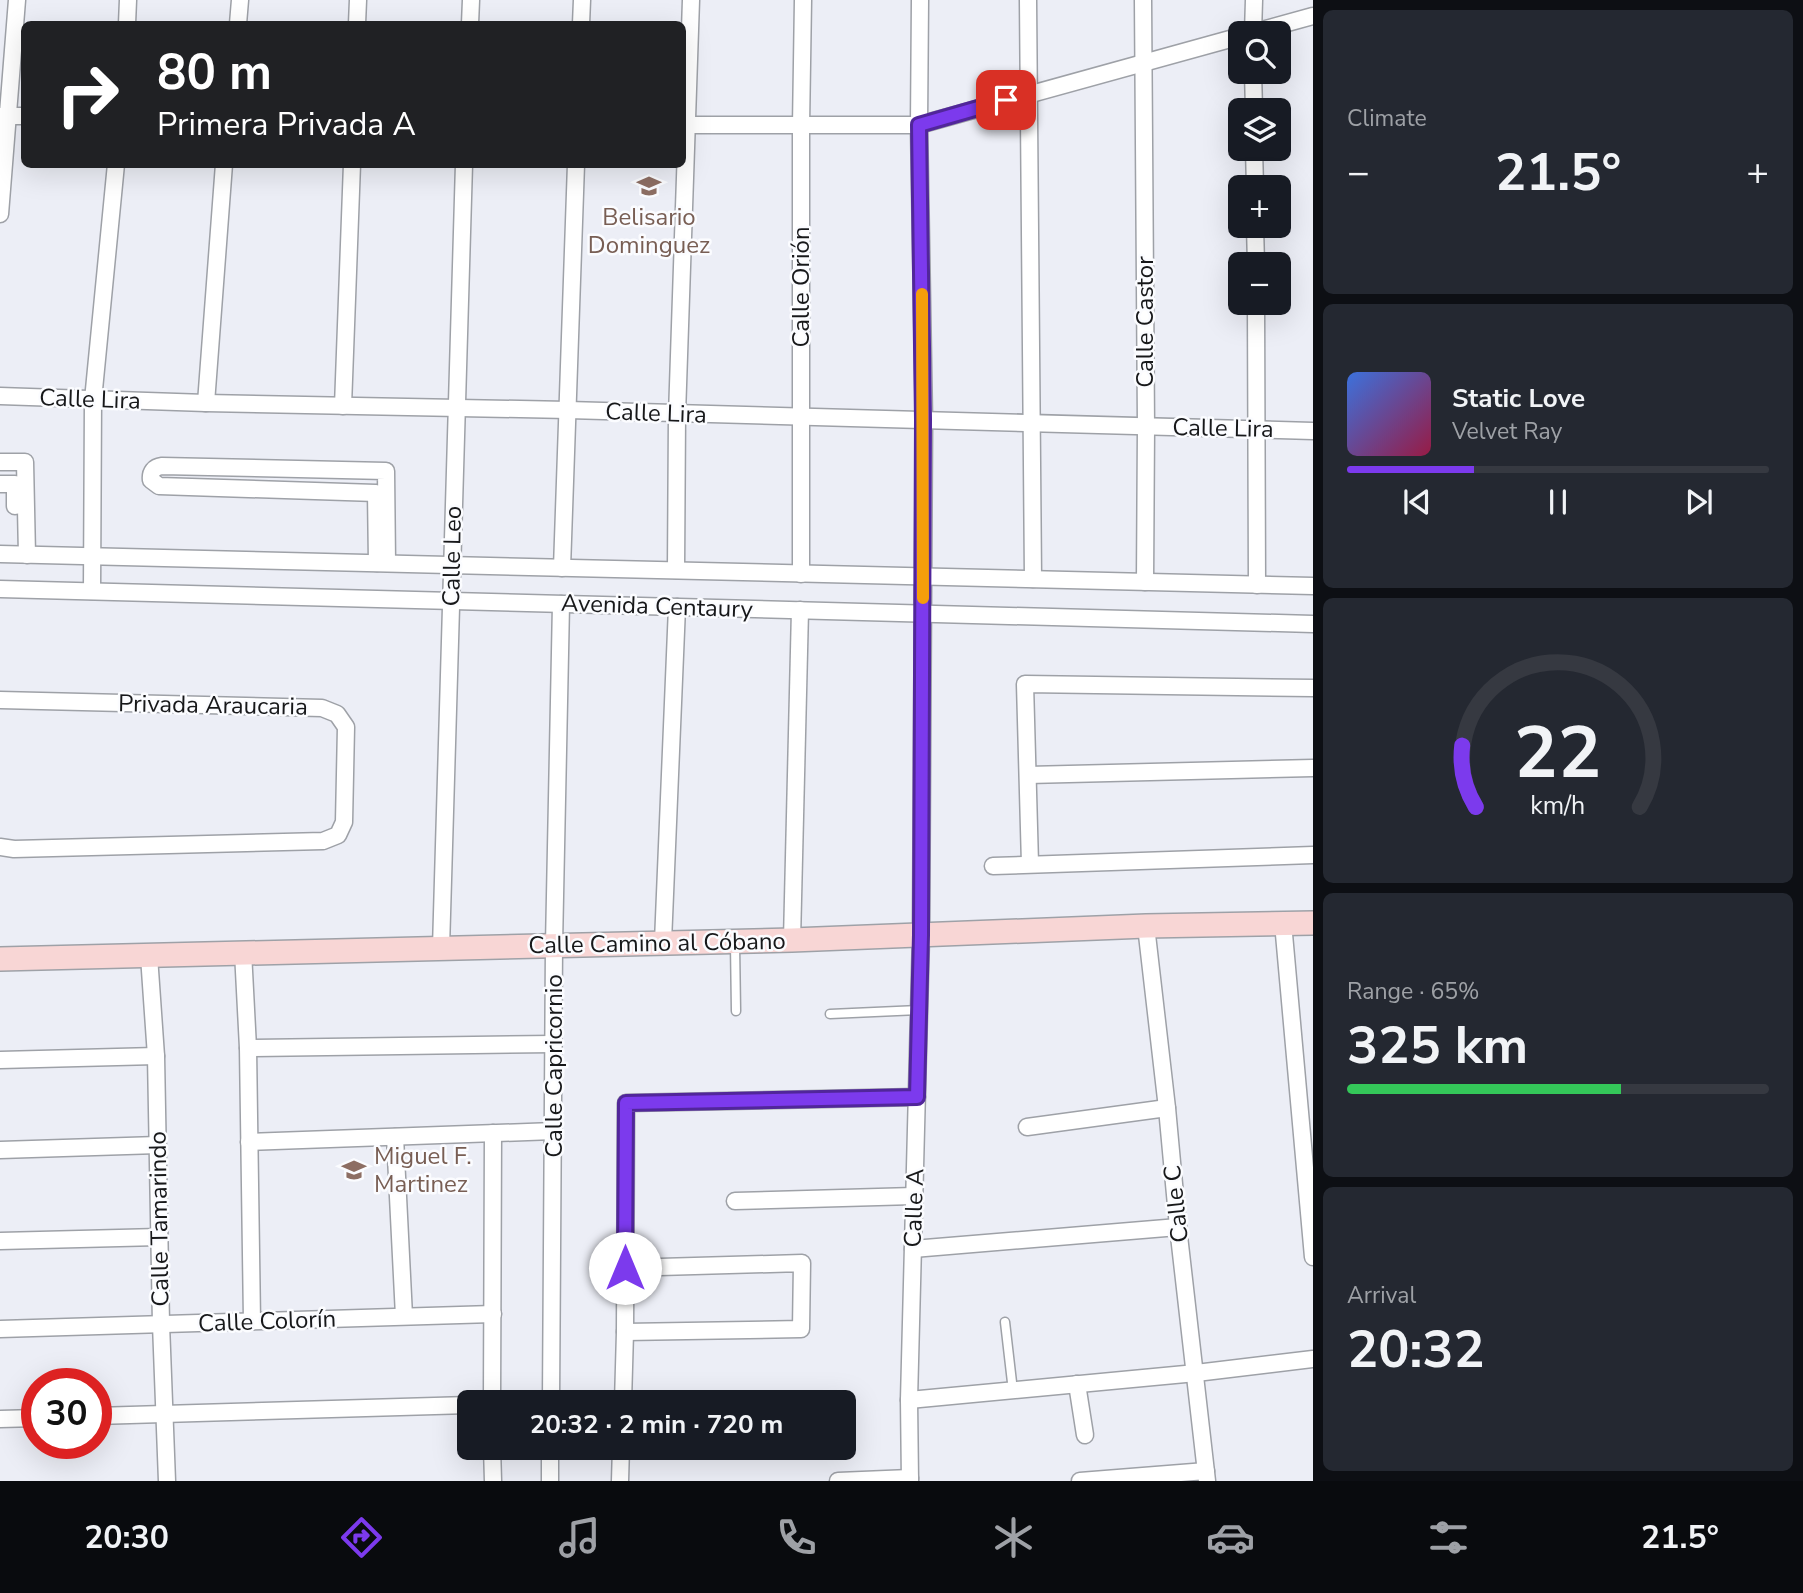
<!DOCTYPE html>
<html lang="en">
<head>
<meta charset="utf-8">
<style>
  body { margin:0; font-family:"Nunito Sans",sans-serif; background:#242831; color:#f1f3f6; height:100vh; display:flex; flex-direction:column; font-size:26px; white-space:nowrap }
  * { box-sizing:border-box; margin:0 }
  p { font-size:23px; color:#9ea1a6 }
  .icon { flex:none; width:38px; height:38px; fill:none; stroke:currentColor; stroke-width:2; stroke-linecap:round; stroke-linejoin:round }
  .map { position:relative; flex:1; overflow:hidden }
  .drawer { display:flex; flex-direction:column; gap:10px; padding:10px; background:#0d0f14; width:490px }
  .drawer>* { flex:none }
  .guide { position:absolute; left:21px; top:21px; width:665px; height:147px; border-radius:10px; box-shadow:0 7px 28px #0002; background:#202124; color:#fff; overflow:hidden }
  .buttons { position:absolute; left:1228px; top:21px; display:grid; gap:14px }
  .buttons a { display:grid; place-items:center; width:63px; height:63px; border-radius:10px; background:#171b24; box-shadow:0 7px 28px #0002; font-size:35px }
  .speed { position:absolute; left:21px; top:1368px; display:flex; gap:14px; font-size:35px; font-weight:700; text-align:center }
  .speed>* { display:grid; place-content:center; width:91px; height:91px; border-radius:50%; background:#171b24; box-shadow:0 7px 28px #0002; line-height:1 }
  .speed .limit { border:10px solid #d22; background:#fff; color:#111 }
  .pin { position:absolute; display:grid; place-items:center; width:60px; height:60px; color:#fff; margin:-30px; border-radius:14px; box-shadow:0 4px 10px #0006 }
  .me { position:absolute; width:77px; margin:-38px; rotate:0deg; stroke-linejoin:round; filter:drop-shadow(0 0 5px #0008) }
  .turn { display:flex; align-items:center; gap:24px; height:147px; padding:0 21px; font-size:32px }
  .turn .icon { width:91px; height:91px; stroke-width:2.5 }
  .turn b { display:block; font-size:49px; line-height:60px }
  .big { font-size:52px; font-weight:700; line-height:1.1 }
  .drawer .tile { flex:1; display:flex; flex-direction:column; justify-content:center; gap:10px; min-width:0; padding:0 24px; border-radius:10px; background:#242831 }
  .drawer .dial { align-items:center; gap:0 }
  .dial svg { height:182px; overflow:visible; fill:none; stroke:#363941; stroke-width:7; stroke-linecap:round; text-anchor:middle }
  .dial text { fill:#f1f3f6; stroke:none }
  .song { display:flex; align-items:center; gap:21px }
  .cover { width:84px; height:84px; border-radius:10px; background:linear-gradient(135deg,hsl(220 70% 55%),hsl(340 70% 35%)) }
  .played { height:7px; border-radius:4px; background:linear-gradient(90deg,#7c3aed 30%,#363941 30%) }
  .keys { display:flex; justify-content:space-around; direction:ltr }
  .heat { display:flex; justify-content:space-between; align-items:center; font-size:38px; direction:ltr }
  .charge { height:10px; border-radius:5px; background:linear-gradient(90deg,#34c759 65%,#363941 0) }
  .trip { position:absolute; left:457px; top:1390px; width:399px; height:70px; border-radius:10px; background:#171b24; box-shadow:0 7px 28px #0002; font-weight:700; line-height:70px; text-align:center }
  .tabs { display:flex; height:112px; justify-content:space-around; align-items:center; background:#090b0e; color:#9ea1a6 }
  .tabs .icon { width:49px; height:49px }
  .tabs .current { color:#7c3aed }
  .tabs b { font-size:32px; color:#f1f3f6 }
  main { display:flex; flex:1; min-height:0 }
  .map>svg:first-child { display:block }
</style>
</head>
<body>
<main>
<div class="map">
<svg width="1313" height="1481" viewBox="0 0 1313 1481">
  <rect width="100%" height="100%" fill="#eceef6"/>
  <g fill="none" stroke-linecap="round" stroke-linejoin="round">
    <g stroke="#9ea1a7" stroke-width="11">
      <g id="lane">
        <path d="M735 944 736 1011"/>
        <path d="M830 1014 919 1010"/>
        <path d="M1005 1322 1013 1391"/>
      </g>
    </g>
    <g stroke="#9ea1a7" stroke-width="19">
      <g id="street">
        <path d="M1028 0 1033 579"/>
        <path d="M1143 0 1146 427 1145 582"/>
        <path d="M127 24 128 0"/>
        <path d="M238 24 240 0"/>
        <path d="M357 24 358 0"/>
        <path d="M470 24 471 0"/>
        <path d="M581 24 582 0"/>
        <path d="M1251 33 1313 16"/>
        <path d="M1253 33 1254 0"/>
        <path d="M1253 72 1254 110"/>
        <path d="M0 116H24"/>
        <path d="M682 125H919L1241 36"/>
        <path d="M1254 149 1255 187"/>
        <path d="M0 214 17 0"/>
        <path d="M1255 226 1256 264"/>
        <path d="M1256 303 1257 585"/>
        <path d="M0 396 206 403 568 410 1313 431"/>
        <path d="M206 403 224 164"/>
        <path d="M343 406 352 164"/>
        <path d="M0 462H25L27 555"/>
        <path d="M0 484H15V506"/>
        <path d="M0 554 1313 586"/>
        <path d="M377 563 376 493 159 486 151 480C150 472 154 467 162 466L386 471 387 563"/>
        <path d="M562 568 576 164"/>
        <path d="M676 570 677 415 691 0"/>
        <path d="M801 574V126L803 0"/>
        <path d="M0 589 1313 624"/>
        <path d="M92 591 93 400 116 164"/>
        <path d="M0 700 322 708 337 714 346 727 344 822 338 835 323 841 14 849 0 847"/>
        <path d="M1028 775 1313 768"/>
        <path d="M1030 864 1025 684 1313 688"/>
        <path d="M993 866 1313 855"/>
        <path d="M1283 923 1313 1257"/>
        <path d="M1146 926 1167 1108 1178 1227 1207 1481"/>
        <path d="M792 940 800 610"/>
        <path d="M663 942 677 607"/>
        <path d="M441 948 464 164"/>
        <path d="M243 952 248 1048 252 1321"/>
        <path d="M149 956 156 1056 161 1324 167 1481"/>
        <path d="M248 1048 554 1044"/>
        <path d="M0 1060 156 1056"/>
        <path d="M1027 1127 1167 1108"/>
        <path d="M395 1137 404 1316"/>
        <path d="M249 1142 554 1131"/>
        <path d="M0 1150 158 1145"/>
        <path d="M735 1201 914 1196"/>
        <path d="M0 1241 159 1237"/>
        <path d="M913 1249 1178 1227"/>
        <path d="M0 1329 493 1314"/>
        <path d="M625 1332 801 1329 802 1263 625 1268"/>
        <path d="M1077 1384 1085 1435"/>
        <path d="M909 1400 1196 1373 1313 1359"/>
        <path d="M492 1402 493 1133"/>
        <path d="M551 1402 554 945 561 604"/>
        <path d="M623 1402 625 1332 626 1103 917 1097"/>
        <path d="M96 1416 469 1405"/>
        <path d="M0 1419 37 1418"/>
        <path d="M492 1447 493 1481"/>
        <path d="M550 1481V1447"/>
        <path d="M620 1481 621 1447"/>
        <path d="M838 1481 910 1478"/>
        <path d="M910 1481 909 1400 921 935 924 420 919 125 920 0"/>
        <path d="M1080 1481 1206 1471"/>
      </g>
    </g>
    <g stroke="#9ea1a7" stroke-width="26">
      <path id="secondary" d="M0 959 792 940 1146 926 1313 923"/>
    </g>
    <use href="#lane" stroke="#fff" stroke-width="8"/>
    <use href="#street" stroke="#fff" stroke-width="16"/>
    <use href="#secondary" stroke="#f8d6d5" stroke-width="23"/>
  </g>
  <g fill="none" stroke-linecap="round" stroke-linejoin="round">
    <g stroke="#51269a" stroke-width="18">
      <path id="route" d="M625 1268 626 1103 917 1097 921 935 923 419 919 125 1006 100"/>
    </g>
    <use href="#route" stroke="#7c3aed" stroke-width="12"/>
    <path stroke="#f59e0b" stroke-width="12" d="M922 294 923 598"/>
  </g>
  <defs>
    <g id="school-bare" transform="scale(1.89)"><path d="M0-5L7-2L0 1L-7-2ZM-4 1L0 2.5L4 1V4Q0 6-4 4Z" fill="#8d6e63" stroke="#fbfcff" stroke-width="2.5" paint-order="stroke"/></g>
  </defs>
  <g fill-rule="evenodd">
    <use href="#school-bare" x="649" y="186"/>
    <use href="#school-bare" x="354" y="1170"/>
  </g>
  <g text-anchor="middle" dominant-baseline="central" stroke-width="5" stroke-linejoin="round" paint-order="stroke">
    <g font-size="24" fill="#785e54" stroke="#fbfcff">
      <text x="649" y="217">Belisario<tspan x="649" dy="28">Dominguez</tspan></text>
      <text x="374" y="1156" text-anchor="start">Miguel F.<tspan x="374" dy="28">Martinez</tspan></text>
    </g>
    <g font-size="24" fill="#17181a" stroke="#fbfcff">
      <text transform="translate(801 287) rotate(-90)">Calle Orión</text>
      <text transform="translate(1145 322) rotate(-90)">Calle Castor</text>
      <text transform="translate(90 399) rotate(2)">Calle Lira</text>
      <text transform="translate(656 413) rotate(2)">Calle Lira</text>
      <text transform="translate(1223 428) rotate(1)">Calle Lira</text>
      <text transform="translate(452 556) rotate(-89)">Calle Leo</text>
      <text transform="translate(657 606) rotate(2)">Avenida Centaury</text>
      <text transform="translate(213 705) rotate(1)">Privada Araucaria</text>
      <text transform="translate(657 943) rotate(-1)">Calle Camino al Cóbano</text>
      <text transform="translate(554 1066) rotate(-90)">Calle Capricornio</text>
      <text transform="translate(1176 1204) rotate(-96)">Calle C</text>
      <text transform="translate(914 1208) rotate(-88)">Calle A</text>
      <text transform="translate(159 1219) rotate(-91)">Calle Tamarindo</text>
      <text transform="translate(267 1321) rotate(-2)">Calle Colorín</text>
    </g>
  </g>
</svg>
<div class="buttons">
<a><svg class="icon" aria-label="search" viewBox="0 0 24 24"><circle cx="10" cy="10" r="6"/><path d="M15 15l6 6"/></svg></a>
<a><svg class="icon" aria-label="layers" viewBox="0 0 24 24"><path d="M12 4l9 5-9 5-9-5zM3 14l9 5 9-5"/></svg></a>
<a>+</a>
<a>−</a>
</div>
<div class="speed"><div class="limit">30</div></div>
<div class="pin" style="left:1006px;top:100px;background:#d93025"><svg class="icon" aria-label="arrive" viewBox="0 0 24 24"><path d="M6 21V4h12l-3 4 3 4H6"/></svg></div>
<svg class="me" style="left:625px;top:1268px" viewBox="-20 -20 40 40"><circle r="19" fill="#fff"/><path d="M0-13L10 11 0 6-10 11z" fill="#7c3aed"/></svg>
<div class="trip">20:32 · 2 min · 720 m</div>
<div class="guide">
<div class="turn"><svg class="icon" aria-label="right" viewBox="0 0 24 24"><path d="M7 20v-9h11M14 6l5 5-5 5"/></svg><div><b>80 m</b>Primera Privada A</div></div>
</div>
</div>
<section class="drawer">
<div class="tile"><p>Climate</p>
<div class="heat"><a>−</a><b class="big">21.5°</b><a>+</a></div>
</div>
<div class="tile">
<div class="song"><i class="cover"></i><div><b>Static Love</b><p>Velvet Ray</p></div></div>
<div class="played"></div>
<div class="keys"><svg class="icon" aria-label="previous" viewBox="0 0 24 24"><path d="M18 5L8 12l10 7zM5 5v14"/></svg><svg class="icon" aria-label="pause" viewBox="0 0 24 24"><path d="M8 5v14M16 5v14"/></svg><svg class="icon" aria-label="next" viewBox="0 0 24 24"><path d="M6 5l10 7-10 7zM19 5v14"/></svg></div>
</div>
<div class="tile dial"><svg viewBox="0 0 100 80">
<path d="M14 69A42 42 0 1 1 86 69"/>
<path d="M14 69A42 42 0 0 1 8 42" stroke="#7c3aed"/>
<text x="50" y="56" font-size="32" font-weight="700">22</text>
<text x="50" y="72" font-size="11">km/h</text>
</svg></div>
<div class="tile"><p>Range · 65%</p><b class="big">325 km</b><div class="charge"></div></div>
<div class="tile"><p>Arrival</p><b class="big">20:32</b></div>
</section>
</main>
<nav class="tabs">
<b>20:30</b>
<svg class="icon current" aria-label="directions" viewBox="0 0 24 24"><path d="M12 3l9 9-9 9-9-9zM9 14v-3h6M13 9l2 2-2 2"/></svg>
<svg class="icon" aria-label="music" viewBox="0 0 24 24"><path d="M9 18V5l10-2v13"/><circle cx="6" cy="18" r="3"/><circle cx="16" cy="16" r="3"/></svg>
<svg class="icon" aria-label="phone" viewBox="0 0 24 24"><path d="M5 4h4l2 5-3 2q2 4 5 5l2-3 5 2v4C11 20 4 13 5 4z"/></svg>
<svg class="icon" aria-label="climate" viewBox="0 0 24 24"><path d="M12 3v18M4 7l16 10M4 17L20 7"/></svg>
<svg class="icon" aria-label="car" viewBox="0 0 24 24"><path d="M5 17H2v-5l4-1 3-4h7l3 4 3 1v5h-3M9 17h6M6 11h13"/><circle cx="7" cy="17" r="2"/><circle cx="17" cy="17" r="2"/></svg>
<svg class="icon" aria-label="filters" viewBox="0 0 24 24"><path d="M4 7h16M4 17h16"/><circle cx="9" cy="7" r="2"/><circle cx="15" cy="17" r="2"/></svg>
<b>21.5°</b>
</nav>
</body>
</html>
